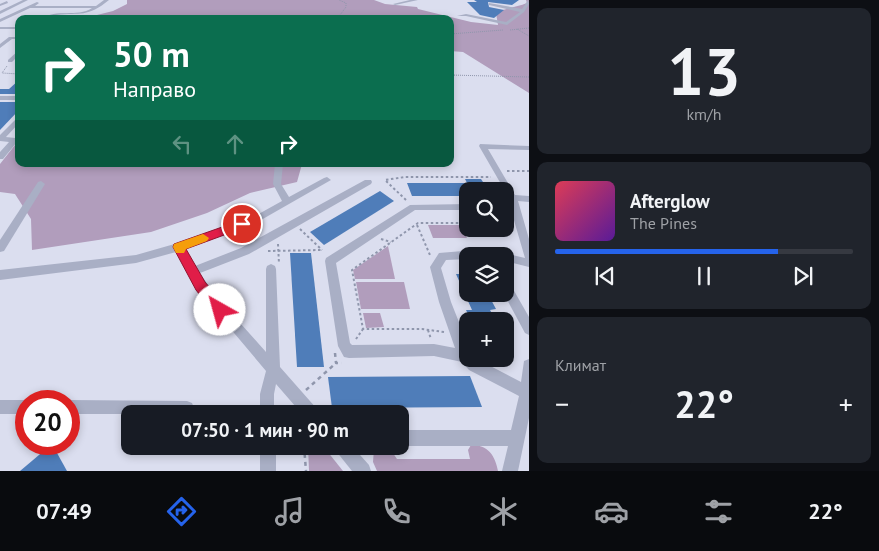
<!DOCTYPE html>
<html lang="ru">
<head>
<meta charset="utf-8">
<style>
  body { margin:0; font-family:"PT Sans",sans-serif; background:#20242c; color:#f1f3f6; height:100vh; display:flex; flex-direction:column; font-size:19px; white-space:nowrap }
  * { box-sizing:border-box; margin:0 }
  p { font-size:16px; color:#9ea1a6 }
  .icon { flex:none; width:28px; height:28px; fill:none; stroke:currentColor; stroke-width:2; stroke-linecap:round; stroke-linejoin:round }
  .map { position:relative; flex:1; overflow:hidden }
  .details { display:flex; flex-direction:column; gap:8px; padding:8px; background:#0d0f14; width:350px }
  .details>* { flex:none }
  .guide { position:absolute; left:15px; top:15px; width:439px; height:152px; border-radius:10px; box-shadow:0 2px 8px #0003; background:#0b6e4f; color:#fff; overflow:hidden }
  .tools { position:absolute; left:459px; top:182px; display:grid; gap:10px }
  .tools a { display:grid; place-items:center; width:55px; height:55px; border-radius:10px; background:#171b24; box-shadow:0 2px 8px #0003; font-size:25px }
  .speed { position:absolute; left:15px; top:390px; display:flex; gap:10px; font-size:25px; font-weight:700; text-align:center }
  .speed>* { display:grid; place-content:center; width:65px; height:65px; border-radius:50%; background:#171b24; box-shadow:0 2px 8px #0003; line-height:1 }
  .speed .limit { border:8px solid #d22; background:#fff; color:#111 }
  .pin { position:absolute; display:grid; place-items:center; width:42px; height:42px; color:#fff; margin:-21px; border:2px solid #fff; border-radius:50%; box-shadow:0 1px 5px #0007 }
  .me { position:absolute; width:55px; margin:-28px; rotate:322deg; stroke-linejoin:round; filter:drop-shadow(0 0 4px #0008) }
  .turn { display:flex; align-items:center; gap:18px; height:105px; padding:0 15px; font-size:22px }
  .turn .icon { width:65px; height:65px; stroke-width:2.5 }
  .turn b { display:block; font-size:35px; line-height:42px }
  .lanes { display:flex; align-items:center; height:48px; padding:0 15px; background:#0003; justify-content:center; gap:25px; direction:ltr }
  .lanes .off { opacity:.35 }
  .big { font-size:38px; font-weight:800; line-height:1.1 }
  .details .card { flex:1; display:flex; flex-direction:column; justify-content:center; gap:8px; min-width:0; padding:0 18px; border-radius:10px; background:#20242c }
  .details .dial { align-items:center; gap:0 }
  .dial b { font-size:65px; line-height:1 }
  .song { display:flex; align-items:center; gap:15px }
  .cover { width:60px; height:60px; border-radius:8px; background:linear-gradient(135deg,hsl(350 70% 55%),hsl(270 70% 35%)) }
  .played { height:5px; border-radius:2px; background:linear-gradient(90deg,#2563eb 75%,#363941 75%) }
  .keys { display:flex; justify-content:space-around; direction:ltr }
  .heat { display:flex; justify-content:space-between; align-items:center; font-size:28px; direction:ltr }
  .trip { position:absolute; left:121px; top:405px; width:288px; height:50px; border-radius:10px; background:#171b24; box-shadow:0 2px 8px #0003; font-weight:800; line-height:50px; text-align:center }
  .dock { display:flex; height:80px; justify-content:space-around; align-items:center; background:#090b0e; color:#9ea1a6 }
  .dock .icon { width:35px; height:35px }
  .dock .active { color:#2563eb }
  .dock b { font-size:22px; color:#f1f3f6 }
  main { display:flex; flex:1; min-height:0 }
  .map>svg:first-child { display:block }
</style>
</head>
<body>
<main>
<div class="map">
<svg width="529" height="471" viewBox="0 0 529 471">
  <rect width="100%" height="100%" fill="#dbdeef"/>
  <g fill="#b19dbc">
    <path d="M127 0H374L385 4 417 7 418 9 471 22 498 25 496 13C506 8 517 7 527 3L526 0H529V93L463 52 450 51V19H81L113 11 127 4Z"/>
    <path d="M19 140V164H302L297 182 250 193 207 213 151 232 32 250 31 219 15 194 0 192V164Z"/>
    <path d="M428 225H460L467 238H433Z"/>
    <path d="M388 246 395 279H355L353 270Z"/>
    <path d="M356 282H404L410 309H361Z"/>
    <path d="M363 313H380L384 327 366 328Z"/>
    <path d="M471 445C488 445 495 455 498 471H377L373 462 374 449 378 446H388L397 459H470L468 450Z"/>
    <path d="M308 446H323L343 471H309Z"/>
  </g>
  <g fill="#4f7db9">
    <path d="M474 0H519L512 5 488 2 489 7 504 10 494 18 480 15 467 2H477Z"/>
    <path d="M19 80V94H0V89H9Z"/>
    <path d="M0 102H19V110L0 130Z"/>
    <path d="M465 179H481L489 191H472L468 184V196H412L407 183H467Z"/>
    <path d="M380 191 394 201 324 245 310 232Z"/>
    <path d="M290 253H311L324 367H297Z"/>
    <path d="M456 274H468V294H488L496 309 490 310 496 321H471L466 310H472Z"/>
    <path d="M470 376 482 407 332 408 328 377Z"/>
    <path d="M52 444 67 471H20Z"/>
  </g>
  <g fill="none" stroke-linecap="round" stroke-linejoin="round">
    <g stroke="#8f96ac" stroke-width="1" stroke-dasharray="1 1" stroke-linecap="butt">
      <path d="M337 19 346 7V3L339 0"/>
      <path d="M517 29 529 36"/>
      <path d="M510 30 529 28"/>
      <path d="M450 34 503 30"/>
      <path d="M7 66 2 73 19 74"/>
      <path d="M450 75 529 77"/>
    </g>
    <g stroke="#8f96ac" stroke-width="2" stroke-dasharray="2.5 2.5" stroke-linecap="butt">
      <path d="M507 171H529"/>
      <path d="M406 200 385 180 405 177H491"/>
      <path d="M417 225 430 255"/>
      <path d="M300 229 322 250"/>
      <path d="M381 239 391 242"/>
      <path d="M278 244 279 264"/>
      <path d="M268 251 322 250"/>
      <path d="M428 330 431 339"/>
      <path d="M444 332 422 329H363L352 270 418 223H468"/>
      <path d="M356 339 363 329"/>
    </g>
    <g stroke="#8f96ac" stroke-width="2.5" stroke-dasharray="4 4" stroke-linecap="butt">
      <path d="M335 353 336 363H342"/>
      <path d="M306 390 336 363"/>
      <path d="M304 446 306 471"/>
    </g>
    <g fill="#a9afc5" fill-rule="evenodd">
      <path d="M23 0H28L0 14V11Z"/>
      <path d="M104 0H109C87 18 81 12 56 15 51 16 47 19 41 19 57 8 77 18 92 8H30L0 22V19L37 2 39 3 35 6H96Z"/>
      <path d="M410 0H418L395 5 393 4Z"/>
      <path d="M528 0 529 4 524 12 507 25 466 16H457L466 14 506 22 520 12 489 5V3L522 9Z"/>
      <path d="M7 1 8 3 0 6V4Z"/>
      <rect x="0" y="27" width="19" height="2"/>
      <path d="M9 37H19V39H12L0 48V44Z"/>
      <path d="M19 50V55L12 62H8V60Z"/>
      <rect x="0" y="96" width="19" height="4"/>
      <path d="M19 116V123L6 137 15 138 17 142 3 159H0V152L9 142 0 141V135Z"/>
      <path d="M480 144 529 146V150L488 149 515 195 529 196V202L518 201 529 239V267L505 261V256H468V259L446 260 441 268 451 302 468 345V359H477L521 382 524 361 529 359V418L518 471H502L508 446H400V430H511L519 396 469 370 462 362 434 356 349 358 344 357 338 346 325 261 326 258 410 205 468 204V210H415L336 263 350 343 352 345 434 344 455 348 439 302 430 267 439 253 487 249 525 258 511 210H505V204H509L505 191 479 146Z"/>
      <path d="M275 164H283L281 184 289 197 324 178 327 177 331 180 261 220 185 249 195 266 241 248 365 180H371L372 182 371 184 249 254 200 273 215 295 266 352V269L267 266 271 264 275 266 276 269 280 367 317 409 319 414H302L276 384 274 394V414H260V394L266 371 197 289 176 252 136 263 0 280V270L136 255 178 243 255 216 282 201 273 184Z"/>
      <path d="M41 181 45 184 4 251 0 252V240L38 182Z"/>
      <path d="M505 280 509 282 529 317V335L525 333 504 294Z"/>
      <path d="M0 400H26L30 401H26V414H0Z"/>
      <path d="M69 400 187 401 192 403 194 408 191 414H69V401H65Z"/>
      <rect x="260" y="446" width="16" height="25"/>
      <path d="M333 446H352L369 465 371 471H352L336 451Z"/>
    </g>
  </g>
  <path fill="#e11d48" stroke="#92132f" d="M242 220 247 224 246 227 186 249 205 282 225 306 227 310 225 314 220 316 215 314 196 290 173 247 174 244Z"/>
  <path fill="#f59e0b" d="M203 234 209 238 207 241 186 249 184 253H176L173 247 174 244Z"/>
</svg>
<div class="tools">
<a><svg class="icon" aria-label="search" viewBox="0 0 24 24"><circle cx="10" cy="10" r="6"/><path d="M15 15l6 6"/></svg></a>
<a><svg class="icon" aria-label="layers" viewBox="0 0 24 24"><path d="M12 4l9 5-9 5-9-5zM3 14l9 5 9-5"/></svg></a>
<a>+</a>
</div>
<div class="speed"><div class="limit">20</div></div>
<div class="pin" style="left:242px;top:224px;background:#d93025"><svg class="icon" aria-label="arrive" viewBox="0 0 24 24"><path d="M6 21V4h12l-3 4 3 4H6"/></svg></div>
<svg class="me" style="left:220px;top:310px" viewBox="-20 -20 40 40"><circle r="19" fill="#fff"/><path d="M0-13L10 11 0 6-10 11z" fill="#e11d48"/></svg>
<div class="trip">07:50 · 1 мин · 90 m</div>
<div class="guide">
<div class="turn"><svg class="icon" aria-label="right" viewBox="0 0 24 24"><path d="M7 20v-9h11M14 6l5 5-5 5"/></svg><div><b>50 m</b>Направо</div></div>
<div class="lanes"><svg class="icon off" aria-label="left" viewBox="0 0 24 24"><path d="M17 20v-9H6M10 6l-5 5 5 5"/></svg><svg class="icon off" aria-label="ahead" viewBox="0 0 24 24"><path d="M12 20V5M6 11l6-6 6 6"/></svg><svg class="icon" aria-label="right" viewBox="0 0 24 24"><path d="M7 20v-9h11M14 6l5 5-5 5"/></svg></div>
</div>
</div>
<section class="details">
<div class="card dial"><b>13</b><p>km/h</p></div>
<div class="card">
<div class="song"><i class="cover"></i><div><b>Afterglow</b><p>The Pines</p></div></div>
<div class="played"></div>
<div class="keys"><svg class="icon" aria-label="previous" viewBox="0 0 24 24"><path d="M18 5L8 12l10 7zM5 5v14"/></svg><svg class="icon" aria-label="pause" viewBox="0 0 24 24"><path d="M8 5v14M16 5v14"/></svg><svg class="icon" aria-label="next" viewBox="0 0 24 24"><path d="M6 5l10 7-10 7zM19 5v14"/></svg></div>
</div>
<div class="card"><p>Климат</p>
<div class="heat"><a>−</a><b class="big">22°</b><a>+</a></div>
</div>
</section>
</main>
<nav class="dock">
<b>07:49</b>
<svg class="icon active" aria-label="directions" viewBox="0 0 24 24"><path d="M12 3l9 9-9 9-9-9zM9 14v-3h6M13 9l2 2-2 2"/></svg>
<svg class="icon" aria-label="music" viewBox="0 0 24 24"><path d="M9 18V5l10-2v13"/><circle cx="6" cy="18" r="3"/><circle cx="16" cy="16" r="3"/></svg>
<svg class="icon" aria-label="phone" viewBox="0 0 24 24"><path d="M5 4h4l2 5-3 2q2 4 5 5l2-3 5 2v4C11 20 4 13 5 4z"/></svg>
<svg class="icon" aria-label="climate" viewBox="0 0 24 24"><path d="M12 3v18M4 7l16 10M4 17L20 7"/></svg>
<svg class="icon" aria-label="car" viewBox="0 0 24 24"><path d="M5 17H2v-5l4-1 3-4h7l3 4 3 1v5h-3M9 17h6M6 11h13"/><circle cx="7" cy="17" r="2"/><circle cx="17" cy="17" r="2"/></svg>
<svg class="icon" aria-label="filters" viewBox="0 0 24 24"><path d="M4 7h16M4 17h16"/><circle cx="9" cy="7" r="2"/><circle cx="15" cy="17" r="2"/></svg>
<b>22°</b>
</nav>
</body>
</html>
